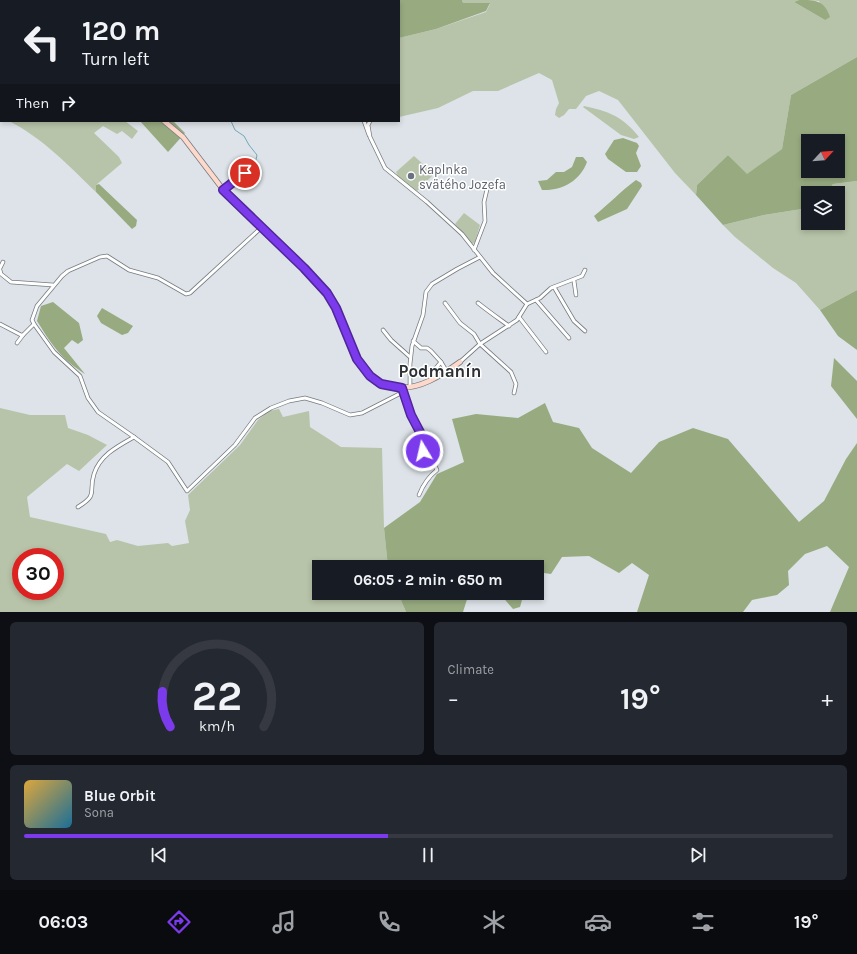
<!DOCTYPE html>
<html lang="en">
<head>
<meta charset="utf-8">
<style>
  body { margin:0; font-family:Karla,sans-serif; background:#242831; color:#f1f3f6; height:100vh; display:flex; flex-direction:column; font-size:15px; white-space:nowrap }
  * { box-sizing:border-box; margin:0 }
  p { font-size:13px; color:#9ea1a6 }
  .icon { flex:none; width:22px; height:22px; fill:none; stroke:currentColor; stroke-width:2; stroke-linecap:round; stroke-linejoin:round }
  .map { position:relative; height:612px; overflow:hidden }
  .details { display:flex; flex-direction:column; gap:10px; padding:10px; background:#0d0f14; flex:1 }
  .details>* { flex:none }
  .banner { position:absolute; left:0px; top:0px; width:400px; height:122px; box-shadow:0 2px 6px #0003; background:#171b24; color:#f1f3f6; overflow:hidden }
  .needle { width:26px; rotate:64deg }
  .tools { position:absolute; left:801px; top:134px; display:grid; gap:8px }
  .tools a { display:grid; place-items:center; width:44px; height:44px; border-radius:0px; background:#171b24; box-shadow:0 2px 6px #0003; font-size:20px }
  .speed { position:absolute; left:12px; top:548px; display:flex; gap:8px; font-size:20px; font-weight:700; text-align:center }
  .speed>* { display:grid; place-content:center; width:52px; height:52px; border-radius:50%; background:#171b24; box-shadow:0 2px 6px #0003; line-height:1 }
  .speed .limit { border:6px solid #d22; background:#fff; color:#111 }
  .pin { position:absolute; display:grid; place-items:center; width:34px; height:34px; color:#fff; margin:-17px; border:2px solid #fff; border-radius:50%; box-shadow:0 1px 4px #0007 }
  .me { position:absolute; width:44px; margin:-22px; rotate:351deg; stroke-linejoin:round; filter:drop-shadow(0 0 3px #0008) }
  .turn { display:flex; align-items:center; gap:14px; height:84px; padding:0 16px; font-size:18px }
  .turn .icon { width:52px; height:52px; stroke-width:2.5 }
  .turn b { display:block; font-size:28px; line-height:34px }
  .then { display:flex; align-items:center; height:38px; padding:0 16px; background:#0003; gap:8px; font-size:15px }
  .big { font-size:30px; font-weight:700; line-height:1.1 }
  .details .tile { flex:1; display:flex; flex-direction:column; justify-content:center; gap:6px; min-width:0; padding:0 14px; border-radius:6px; background:#242831 }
  .details .dial { align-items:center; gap:0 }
  .dial svg { height:104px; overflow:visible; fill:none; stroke:#363941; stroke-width:7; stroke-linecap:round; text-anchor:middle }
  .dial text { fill:#f1f3f6; stroke:none }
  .song { display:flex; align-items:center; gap:12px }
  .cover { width:48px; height:48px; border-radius:6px; background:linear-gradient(135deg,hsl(40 70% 55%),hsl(200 70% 35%)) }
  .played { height:4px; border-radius:2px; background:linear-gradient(90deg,#7c3aed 45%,#363941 45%) }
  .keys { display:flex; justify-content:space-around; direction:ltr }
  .heat { display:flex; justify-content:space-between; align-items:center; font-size:22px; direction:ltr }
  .details .tiles { flex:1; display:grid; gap:10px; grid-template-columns:1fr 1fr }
  .tile:last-child { grid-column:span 2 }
  .trip { position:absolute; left:312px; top:560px; width:232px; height:40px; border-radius:0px; background:#171b24; box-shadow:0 2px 6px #0003; font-weight:700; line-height:40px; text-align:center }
  .dock { display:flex; height:64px; justify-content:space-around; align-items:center; background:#090b0e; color:#9ea1a6 }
  .dock .icon { width:28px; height:28px }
  .dock .active { color:#7c3aed }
  .dock b { font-size:18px; color:#f1f3f6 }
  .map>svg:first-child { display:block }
</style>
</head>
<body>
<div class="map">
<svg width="857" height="612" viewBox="0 0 857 612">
  <rect width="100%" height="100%" fill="#dde3e8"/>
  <g fill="#b8c4a9" fill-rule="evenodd">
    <path d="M180 0H342V1H181Z"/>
    <path d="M462 0H799L794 2 825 20 819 1 808 0H857V57L791 95 782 149 747 175 728 155 697 185 696 195 675 173 618 100 599 91 586 96 576 109H569L564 115 559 118 555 115 556 109 559 103 552 80 539 73 498 91H473L438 108 399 117V38L436 29 486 12 490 4 463 3Z"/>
    <path d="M584 106C608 111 622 116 639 137L634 139 621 135 583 107Z"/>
    <path d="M9 121H125L138 131 132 139 122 131 117 134 103 126 94 133 119 157 122 163 96 185V192C68 165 44 139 9 121Z"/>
    <path d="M414 156 434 174 417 191 398 176 396 172Z"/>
    <path d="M857 181V290L820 310 796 283 773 268 735 237 723 225 764 215 808 208V223H838V193H827L833 184Z"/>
    <path d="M464 213 480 225 475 242 472 244 455 224Z"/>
    <path d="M0 408 30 415H65L68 428 88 435 107 445 79 471 67 464 27 497 30 517 106 534 110 542 117 540 138 546 168 543 172 546 189 543 185 521 190 510 188 495 240 445 258 420 269 411 279 409 283 417 309 411 310 427 341 447 382 448 384 528 388 567H319V593H398L406 612H0ZM21 557H55V591H21Z"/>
  </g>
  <g fill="#98ab80" fill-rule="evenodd">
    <path d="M0 0H180L181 1H1V78Z"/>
    <path d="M342 0H462L463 3H490L486 11 436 29 399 38V1Z"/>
    <path d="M799 0C816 0 824 0 830 17L825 20 794 2Z"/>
    <path d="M857 57V181L833 184 827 193H808V208L764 215 723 225 696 195 697 185 728 155 747 174 782 149 791 95ZM808 141H838V171H808Z"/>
    <path d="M140 121H173L185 133 168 152Z"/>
    <path d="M623 138 637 143 639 146 636 153 641 166 637 172H626L608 159 605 154 614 140Z"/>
    <path d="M576 157H583L587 162C580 181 562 191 542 190L538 181 547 180 556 172H564L572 167Z"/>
    <path d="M636 180 641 183 642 186 627 209 598 222 594 216C609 204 621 191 636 180Z"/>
    <path d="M99 184 137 220 136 226 132 229 96 192V185Z"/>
    <path d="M857 290V350L838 336 820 310Z"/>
    <path d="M53 302 79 323 83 340 78 344 72 340 64 348 85 374C60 358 52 345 37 321L41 306Z"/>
    <path d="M102 308 133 326 128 333 122 335 101 323 97 316Z"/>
    <path d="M834 358 857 381V419L831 386Z"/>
    <path d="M545 403 553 422 579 428 592 448 631 473 659 442 693 428 728 439 799 522 824 501 846 459 857 443V612H830L849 567 827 546 805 554 788 571 789 585 777 595 752 600 743 612H637L649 575 632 563 619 573 589 556 562 557 551 574 537 572V567H388L384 528 420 502 437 474 464 462 452 419 476 414 518 418Z"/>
    <path d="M398 593H469L463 612H406Z"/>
    <path d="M499 593H524L520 607 513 609Z"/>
  </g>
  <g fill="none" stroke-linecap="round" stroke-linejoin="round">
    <g stroke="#6fa8b9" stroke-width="1">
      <path d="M70 0 72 1"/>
      <path d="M65 1 68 0"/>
      <path d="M0 12 1 13"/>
      <path d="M231 121 235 130 244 136 249 145 257 155 255 164"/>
    </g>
    <g stroke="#757b7f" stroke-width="4.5">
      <g id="street">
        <path d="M364 121 369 135"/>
        <path d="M370 121 368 125 370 137 385 168 427 202 462 234 493 273 527 304"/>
        <path d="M223 190 245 173"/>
        <path d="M474 250 485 221 484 202 488 185"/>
        <path d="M0 268 3 262"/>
        <path d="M0 270 1 274 11 282 53 285"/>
        <path d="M574 281 576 295"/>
        <path d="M554 287 574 321 585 331"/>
        <path d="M536 300 569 338"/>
        <path d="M445 303 460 323 474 334 480 344 511 372 516 384 514 393"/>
        <path d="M478 303C488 311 498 318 509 326"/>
        <path d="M519 317 546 352"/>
        <path d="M0 324 21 335H23L34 324"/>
        <path d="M383 330 391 340 410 357"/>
        <path d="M413 341 421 348H427L431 351 441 362"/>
        <path d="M17 343 23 335"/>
        <path d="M460 362 480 344 517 320 527 304 540 298 551 288 582 276 585 270"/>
        <path d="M432 379 436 368 441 362 447 372"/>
        <path d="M410 387V364L412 346 423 315 426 292 432 284 457 269 480 257"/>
        <path d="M403 391 415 423 421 434 423 451 431 458 437 470C428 477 423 485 419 495"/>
        <path d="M134 437 168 462 187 491 235 445 255 418 271 408 289 401 305 398 322 403 350 415 362 413 403 392"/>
        <path d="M78 507C99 494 88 493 94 474 100 455 118 446 134 437L98 412 88 398 80 376 54 352 34 324 32 320 37 306 62 276 68 271 100 257 107 256 129 270 158 278 186 294 190 293 262 227"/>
      </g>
    </g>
    <g stroke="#757b7f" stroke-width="6">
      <g id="secondary">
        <path d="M0 58H1"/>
        <path d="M164 121 183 137 225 192 323 288C348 319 349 381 395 387 418 391 442 375 460 362"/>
      </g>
    </g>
    <use href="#street" stroke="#fff" stroke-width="3"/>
    <use href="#secondary" stroke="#fed8cb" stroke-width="4.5"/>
  </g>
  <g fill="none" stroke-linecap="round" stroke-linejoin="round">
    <g stroke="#51269a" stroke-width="10">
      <path id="route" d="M245 173 223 190 304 268 327 293 336 308 357 359 370 376 381 384 402 388 411 415 421 434 423 451"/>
    </g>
    <use href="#route" stroke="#7c3aed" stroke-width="7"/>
  </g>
  <circle fill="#6b7280" stroke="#fff" stroke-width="1.5" cx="411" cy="176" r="4"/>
  <g text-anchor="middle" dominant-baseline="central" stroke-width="3" stroke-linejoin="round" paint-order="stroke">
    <g font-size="13" fill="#5b616d" stroke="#fff" text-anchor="start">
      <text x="419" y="169">Kaplnka<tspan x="419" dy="15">svätého Jozefa</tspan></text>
    </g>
    <g font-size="17" font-weight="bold" fill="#2c3034" stroke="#fff">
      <text x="440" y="371">Podmanín</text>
    </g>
  </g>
</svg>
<div class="tools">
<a><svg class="needle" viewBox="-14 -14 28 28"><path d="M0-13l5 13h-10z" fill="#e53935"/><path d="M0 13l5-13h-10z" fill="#9ea1a6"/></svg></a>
<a><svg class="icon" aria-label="layers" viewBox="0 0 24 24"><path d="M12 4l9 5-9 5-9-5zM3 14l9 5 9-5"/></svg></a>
</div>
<div class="speed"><div class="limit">30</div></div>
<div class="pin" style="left:245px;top:173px;background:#d93025"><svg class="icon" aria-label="arrive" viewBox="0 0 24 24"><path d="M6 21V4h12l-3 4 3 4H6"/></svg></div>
<svg class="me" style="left:423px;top:451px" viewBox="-20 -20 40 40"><circle r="17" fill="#7c3aed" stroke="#fff" stroke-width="3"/><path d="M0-11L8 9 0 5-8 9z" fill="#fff"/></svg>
<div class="trip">06:05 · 2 min · 650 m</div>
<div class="banner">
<div class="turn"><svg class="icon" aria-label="left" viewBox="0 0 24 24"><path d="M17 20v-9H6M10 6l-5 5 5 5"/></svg><div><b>120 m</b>Turn left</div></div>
<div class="then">Then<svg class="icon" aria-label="right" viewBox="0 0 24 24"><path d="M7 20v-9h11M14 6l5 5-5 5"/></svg></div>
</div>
</div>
<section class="details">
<div class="tiles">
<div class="tile dial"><svg viewBox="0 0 100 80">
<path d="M14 69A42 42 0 1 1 86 69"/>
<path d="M14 69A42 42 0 0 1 8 42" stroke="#7c3aed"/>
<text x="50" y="56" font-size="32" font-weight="700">22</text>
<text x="50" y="72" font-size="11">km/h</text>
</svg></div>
<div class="tile"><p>Climate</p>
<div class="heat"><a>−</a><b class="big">19°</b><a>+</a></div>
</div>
<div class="tile">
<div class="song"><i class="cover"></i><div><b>Blue Orbit</b><p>Sona</p></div></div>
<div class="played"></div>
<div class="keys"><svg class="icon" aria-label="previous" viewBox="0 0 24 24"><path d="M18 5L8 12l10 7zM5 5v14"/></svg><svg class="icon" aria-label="pause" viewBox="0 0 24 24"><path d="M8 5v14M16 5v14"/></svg><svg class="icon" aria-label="next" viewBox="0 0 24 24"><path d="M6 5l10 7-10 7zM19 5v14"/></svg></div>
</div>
</div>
</section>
<nav class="dock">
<b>06:03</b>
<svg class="icon active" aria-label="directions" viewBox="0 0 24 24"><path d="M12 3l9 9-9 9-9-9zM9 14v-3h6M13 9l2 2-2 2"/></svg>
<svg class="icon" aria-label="music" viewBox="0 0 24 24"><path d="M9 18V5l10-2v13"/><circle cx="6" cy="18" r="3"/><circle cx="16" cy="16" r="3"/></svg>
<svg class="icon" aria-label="phone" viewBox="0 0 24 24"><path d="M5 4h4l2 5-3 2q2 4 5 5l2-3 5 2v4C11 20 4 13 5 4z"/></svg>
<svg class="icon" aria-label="climate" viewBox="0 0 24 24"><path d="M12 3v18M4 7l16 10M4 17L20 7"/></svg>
<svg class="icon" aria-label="car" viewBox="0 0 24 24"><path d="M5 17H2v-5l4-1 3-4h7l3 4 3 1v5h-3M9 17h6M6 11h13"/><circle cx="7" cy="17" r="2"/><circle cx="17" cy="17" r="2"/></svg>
<svg class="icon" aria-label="filters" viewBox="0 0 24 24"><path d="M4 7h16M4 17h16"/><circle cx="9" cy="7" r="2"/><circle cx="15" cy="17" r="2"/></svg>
<b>19°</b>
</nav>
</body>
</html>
